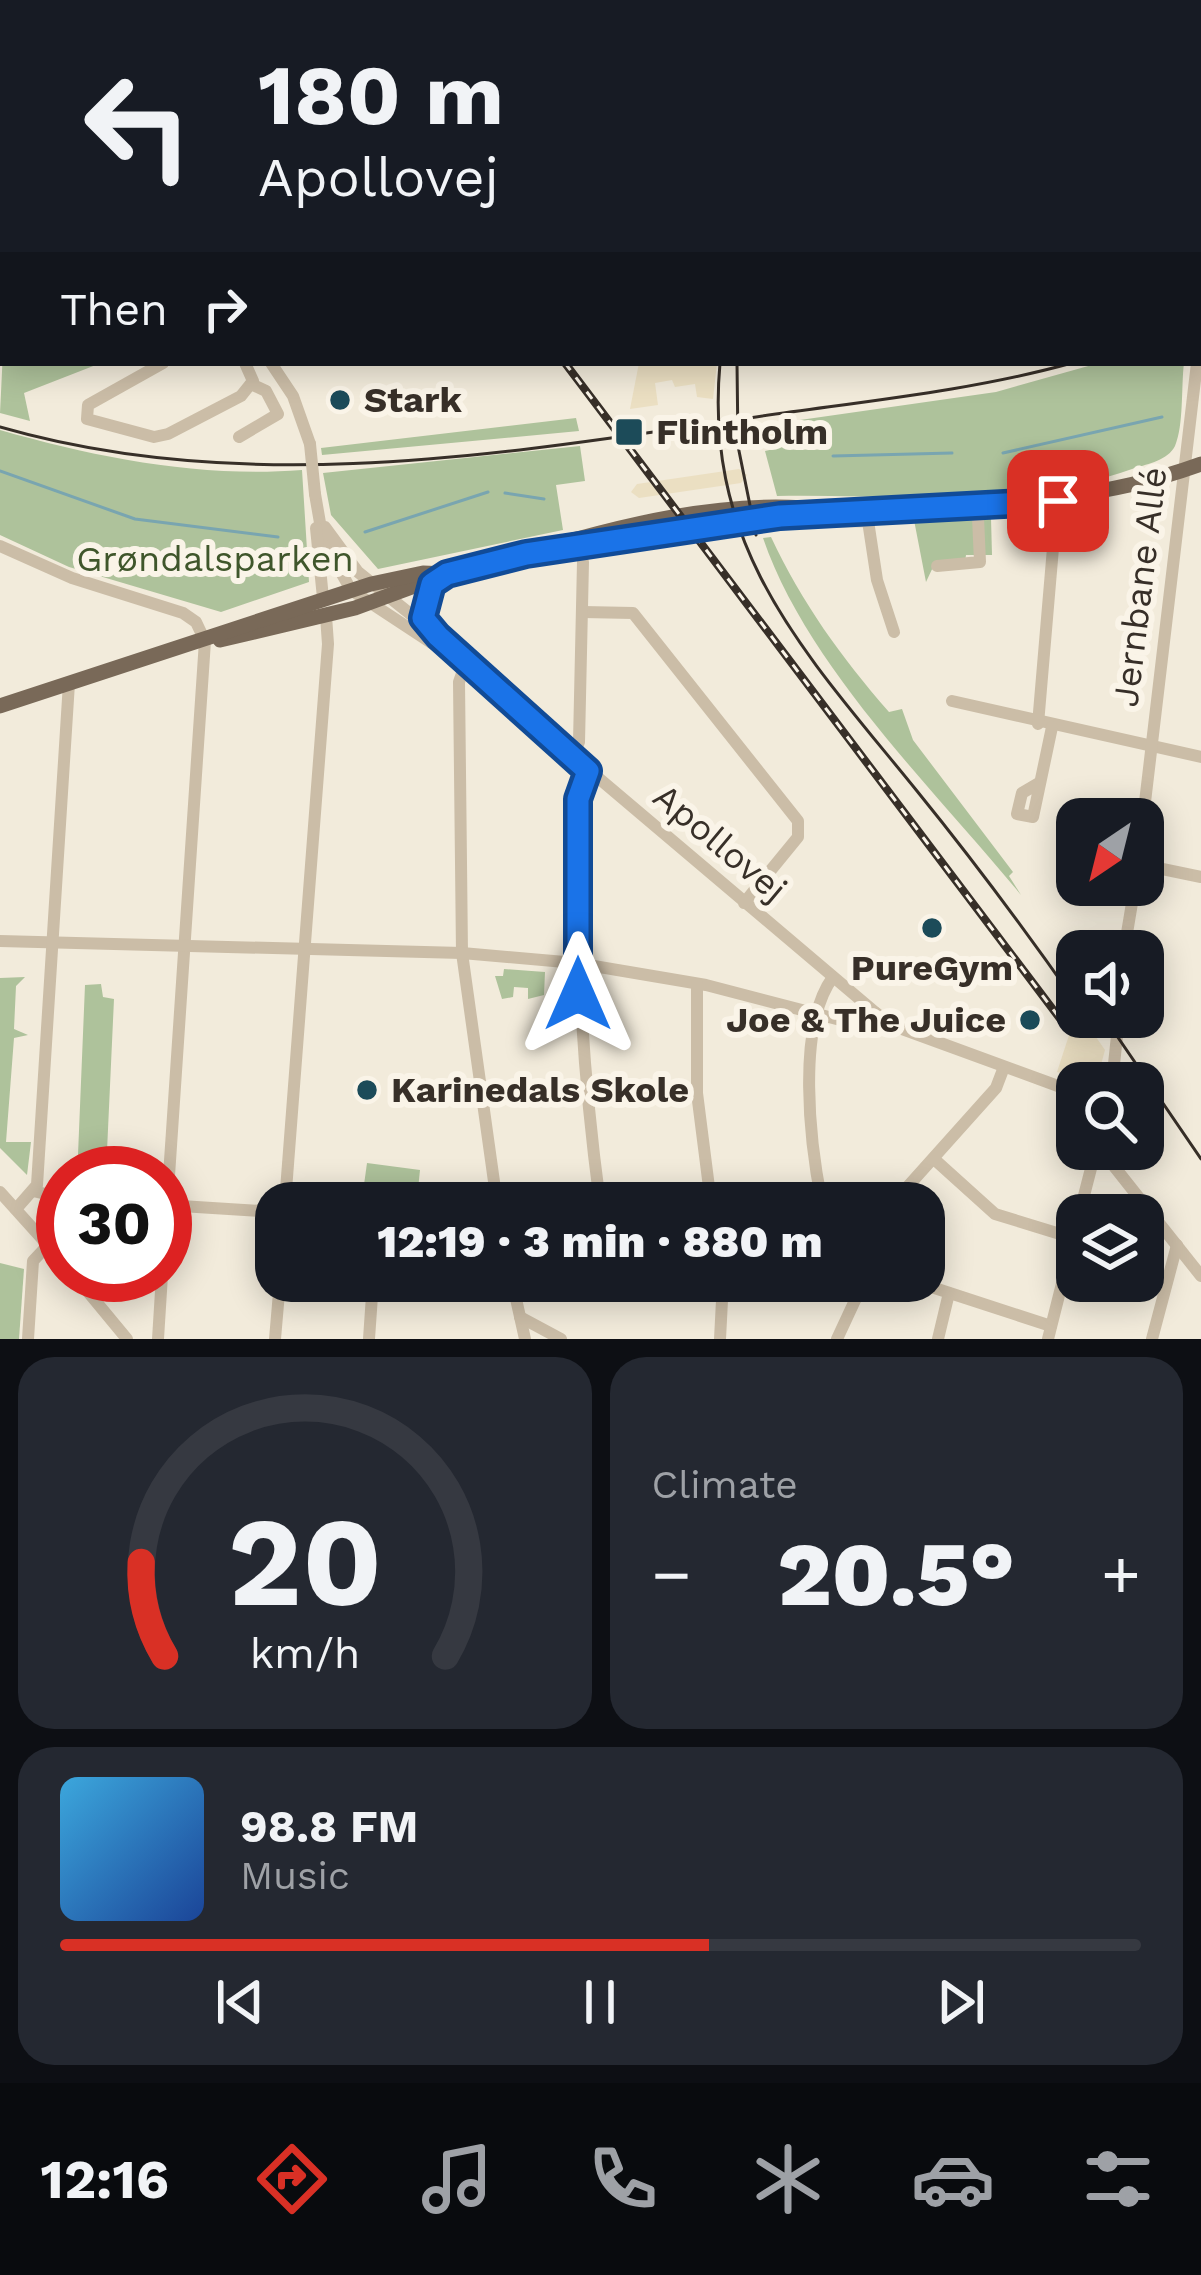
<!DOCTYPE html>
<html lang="en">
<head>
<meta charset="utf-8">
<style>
  body { margin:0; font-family:"Work Sans",sans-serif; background:#242831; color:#f1f3f6; height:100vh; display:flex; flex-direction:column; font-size:45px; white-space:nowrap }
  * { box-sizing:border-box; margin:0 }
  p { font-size:39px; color:#9ea1a6 }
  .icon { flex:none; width:66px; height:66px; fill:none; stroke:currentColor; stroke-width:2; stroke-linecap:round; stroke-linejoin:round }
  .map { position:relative; height:1339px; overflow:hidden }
  .drawer { display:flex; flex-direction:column; gap:18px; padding:18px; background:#0d0f14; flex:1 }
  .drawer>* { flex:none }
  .top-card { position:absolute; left:0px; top:0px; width:1203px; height:366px; box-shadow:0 6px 30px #0003; background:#171b24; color:#f1f3f6; overflow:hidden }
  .needle { width:78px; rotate:215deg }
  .fabs { position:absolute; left:1056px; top:798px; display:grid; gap:24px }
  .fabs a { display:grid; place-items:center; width:108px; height:108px; border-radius:24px; background:#171b24; box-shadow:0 6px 30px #0003; font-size:60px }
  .speed { position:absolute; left:36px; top:1146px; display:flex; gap:24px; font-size:60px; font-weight:700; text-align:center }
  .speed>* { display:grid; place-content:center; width:156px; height:156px; border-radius:50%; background:#171b24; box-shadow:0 6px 30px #0003; line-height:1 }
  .speed .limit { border:18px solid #d22; background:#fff; color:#111 }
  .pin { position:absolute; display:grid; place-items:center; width:102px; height:102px; color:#fff; margin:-51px; border-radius:24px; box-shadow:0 6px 18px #0006 }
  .me { position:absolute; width:132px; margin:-66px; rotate:0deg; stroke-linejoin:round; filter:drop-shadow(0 0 9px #0008) }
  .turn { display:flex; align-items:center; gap:42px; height:252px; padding:0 60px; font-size:54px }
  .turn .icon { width:156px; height:156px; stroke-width:2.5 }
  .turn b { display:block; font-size:84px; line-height:102px }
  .then { display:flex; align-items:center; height:114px; padding:0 60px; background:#0003; gap:24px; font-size:45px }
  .big { font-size:90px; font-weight:800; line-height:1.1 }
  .drawer .widget { flex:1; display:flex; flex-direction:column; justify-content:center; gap:18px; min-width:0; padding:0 42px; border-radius:36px; background:#242831 }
  .drawer .dial { align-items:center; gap:0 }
  .dial svg { height:312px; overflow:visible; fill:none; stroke:#363941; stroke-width:7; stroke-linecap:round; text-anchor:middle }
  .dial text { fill:#f1f3f6; stroke:none }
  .song { display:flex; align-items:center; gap:36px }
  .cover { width:144px; height:144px; border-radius:18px; background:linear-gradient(135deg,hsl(200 70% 55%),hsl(220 70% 35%)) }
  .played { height:12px; border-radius:6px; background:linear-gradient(90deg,#d93025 60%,#363941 60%) }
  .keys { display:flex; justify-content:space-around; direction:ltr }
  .heat { display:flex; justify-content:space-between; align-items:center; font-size:66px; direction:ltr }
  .drawer .tiles { flex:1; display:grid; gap:18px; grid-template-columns:1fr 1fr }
  .widget:last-child { grid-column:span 2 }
  .trip { position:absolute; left:255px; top:1182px; width:690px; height:120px; border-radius:36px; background:#171b24; box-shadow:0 6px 30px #0003; font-weight:800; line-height:120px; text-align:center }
  .tabs { display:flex; height:192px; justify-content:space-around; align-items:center; background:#090b0e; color:#9ea1a6 }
  .tabs .icon { width:84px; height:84px }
  .tabs .active { color:#d93025 }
  .tabs b { font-size:54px; color:#f1f3f6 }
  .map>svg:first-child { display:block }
</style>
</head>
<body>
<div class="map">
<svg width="1201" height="1339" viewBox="0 0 1201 1339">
  <rect width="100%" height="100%" fill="#f2ebdb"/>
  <g fill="#aec29b">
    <path d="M3 351V363H101L24 393 30 421 0 413Z"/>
    <path d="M1099 363H1184C1181 386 1184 425 1175 446 1168 460 1148 464 1135 468 1018 510 898 494 777 496L765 451 783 447 779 423 996 392Z"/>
    <path d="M576 418 579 431 322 455 321 448Z"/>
    <path d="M0 430C98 458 200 478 302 470L309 582 221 612 69 567 0 535Z"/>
    <path d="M580 446 585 481 556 485 563 530 378 569 331 515 323 473Z"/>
    <path d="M991 518 992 555H966L965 562 934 565 926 582 914 520Z"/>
    <path d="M771 537C802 603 841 657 889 712L902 709 913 740 1013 872 1009 876 1021 895C934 789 807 667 763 538Z"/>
    <path d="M504 969 545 972 544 995 528 999V988L514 987 513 997 502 999 495 976H503Z"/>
    <path d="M25 977 16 986 14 1029 28 1035 14 1038 6 1142H31L27 1175 0 1148V978Z"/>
    <path d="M101 984 103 997 114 999 107 1151 78 1155 85 985Z"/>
    <path d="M367 1163 420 1170 417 1199 363 1192Z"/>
    <path d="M0 1263 24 1269 19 1339H0Z"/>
  </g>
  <g fill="#ebdfc2">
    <path d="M639 363H717L713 399 697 397 695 384 675 387 672 380 655 383 658 405 630 409Z"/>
    <path d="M739 469 747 475 741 483 639 498 631 492 637 484Z"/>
    <path d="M1073 1004 1105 1050 1096 1083 1057 1072 1071 1029 1061 1013Z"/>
  </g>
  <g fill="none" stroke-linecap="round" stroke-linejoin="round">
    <g stroke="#79a5b0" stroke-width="3">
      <path d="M1003 453 1162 417"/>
      <path d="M833 456 952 453"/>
      <path d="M0 471 135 519 278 537"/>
      <path d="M505 493 544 499"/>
      <path d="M365 532 488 492"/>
    </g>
    <g stroke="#cbbda7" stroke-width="12">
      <path d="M494 0V3"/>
      <path d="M863 0 866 3"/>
      <path d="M875 0 878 3"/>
      <path d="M1098 0 1103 3"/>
      <path d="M150 3 151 0"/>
      <path d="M720 3 721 0"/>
      <path d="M1062 3 1064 0"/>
      <path d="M1200 24 1201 21"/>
      <path d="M1200 36H1201"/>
      <path d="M0 69 3 70"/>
      <path d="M1200 106H1201"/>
      <path d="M0 199 3 200"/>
      <path d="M0 281 3 280"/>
      <path d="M163 363 88 405 87 419 154 437 168 434 241 396 253 381 245 363"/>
      <path d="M271 363 293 396 310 444"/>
      <path d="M239 437 278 414 266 391 251 384"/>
      <path d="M315 494 323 540 351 590 465 665 876 1013 894 1026 1077 1093"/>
      <path d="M792 522 868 521 877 580 894 632"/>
      <path d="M325 527 358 572 434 633"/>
      <path d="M316 528 323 598"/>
      <path d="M0 546 72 578 183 613 196 622 205 641 165 1235"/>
      <path d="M937 566 980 562 978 517"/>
      <path d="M583 612 633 613 798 821V837L744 903"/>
      <path d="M430 626 422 608 432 584"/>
      <path d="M465 665 459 682 462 953 497 1203"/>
      <path d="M952 701 1201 757"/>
      <path d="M1038 724 1057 501"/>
      <path d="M573 758 579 742 583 562"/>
      <path d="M588 771C573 802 579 837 578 871 577 984 585 1091 600 1203"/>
      <path d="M1039 783 1022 793 1017 814 1033 817 1052 727"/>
      <path d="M1143 819 1197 363"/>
      <path d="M1143 865 1201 877"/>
      <path d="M0 941 462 953 576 963 706 985 852 1023 876 1013"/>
      <path d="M1124 951 1135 885"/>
      <path d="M697 984V1093L711 1203"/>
      <path d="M1112 1083 1119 1017"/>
      <path d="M1096 1151 1109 1160 1201 1276"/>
      <path d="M934 1159 995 1214 1073 1238"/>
      <path d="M33 1191 63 1198"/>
      <path d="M0 1192 63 1262"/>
      <path d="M285 1203 328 644 326 616"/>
      <path d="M822 1203C810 1144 796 1027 833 977"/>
      <path d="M893 1203 996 1088 1004 1067"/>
      <path d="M165 1205 276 1212"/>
      <path d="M16 1209 37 1185 69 683"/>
      <path d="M1079 1215 1096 1149"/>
      <path d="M74 1275 127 1339"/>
      <path d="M512 1281 525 1339"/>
      <path d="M913 1281 1051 1326"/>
      <path d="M520 1317 561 1339"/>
      <path d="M28 1339 33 1261 48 1245"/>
      <path d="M158 1339 162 1275"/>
      <path d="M275 1339 280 1281"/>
      <path d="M369 1339 373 1281"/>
      <path d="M720 1339 723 1281"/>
      <path d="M837 1339 864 1281"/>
      <path d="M938 1339 949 1293"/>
      <path d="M1048 1339 1077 1224"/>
      <path d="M1152 1339 1177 1245"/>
    </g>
    <g stroke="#796958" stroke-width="15">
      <path d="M760 519C913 497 1050 519 1201 464"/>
      <path d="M564 549 635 536"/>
      <path d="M220 640 355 608 447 574"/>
      <path d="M0 706 371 584 423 573 447 574C568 544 699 494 826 510"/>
    </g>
    <g stroke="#372f28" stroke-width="3">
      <path d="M802 3V0"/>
      <path d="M1200 315 1201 314"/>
      <path d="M720 363C703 551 807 655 917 791 973 860 1026 931 1077 1004"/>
      <path d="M737 363 738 446 756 535"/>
      <path d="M0 427C245 498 502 454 749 418 856 402 967 392 1072 363"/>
      <path d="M1104 1017 1201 1159"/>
    </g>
    <g stroke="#372f28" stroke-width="8">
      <g id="rail">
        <path d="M278 0 280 3"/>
        <path d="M565 363 1064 1024"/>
      </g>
    </g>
    <use href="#rail" stroke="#faf4e8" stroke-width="3" stroke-dasharray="9" stroke-linecap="butt"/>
    <path stroke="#cbbda7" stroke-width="12" d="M310 444 315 494"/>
  </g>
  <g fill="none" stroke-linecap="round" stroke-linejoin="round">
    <g stroke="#114b97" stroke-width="30">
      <path id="route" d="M578 994V799L588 771 438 636 423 618 432 584 447 574 526 554 780 516 1058 501"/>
    </g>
    <use href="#route" stroke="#1a73e8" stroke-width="21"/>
  </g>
  <g fill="#1c4b59" stroke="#faf4e8" stroke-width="4.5">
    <circle cx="340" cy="400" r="12"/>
    <rect x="614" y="417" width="30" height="30" rx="6"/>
    <circle cx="932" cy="928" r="12"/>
    <circle cx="1030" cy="1020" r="12"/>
    <circle cx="367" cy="1090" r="12"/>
  </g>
  <g text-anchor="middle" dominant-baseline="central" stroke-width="12" stroke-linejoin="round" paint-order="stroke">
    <g font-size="36" font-weight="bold" fill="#372f28" stroke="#faf4e8" text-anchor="start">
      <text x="364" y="400">Stark</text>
      <text x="656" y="432">Flintholm</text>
      <text x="932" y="968" text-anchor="middle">PureGym</text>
      <text x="1006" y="1020" text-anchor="end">Joe &amp; The Juice</text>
      <text x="391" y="1090">Karinedals Skole</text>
    </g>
    <g font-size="36" fill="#3f562b" stroke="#faf4e8">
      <text x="215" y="559">Grøndalsparken</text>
    </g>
    <g font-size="36" fill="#372f28" stroke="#faf4e8">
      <text transform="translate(1140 587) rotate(-83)">Jernbane Allé</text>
      <text transform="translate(720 843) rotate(40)">Apollovej</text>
    </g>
  </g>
</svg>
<div class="fabs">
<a><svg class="needle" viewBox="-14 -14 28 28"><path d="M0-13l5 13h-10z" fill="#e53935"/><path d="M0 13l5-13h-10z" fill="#9ea1a6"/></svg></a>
<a><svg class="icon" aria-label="sound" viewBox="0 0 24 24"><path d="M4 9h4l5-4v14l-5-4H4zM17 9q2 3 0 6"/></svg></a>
<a><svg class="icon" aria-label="search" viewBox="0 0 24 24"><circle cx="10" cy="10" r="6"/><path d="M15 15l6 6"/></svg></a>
<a><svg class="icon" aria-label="layers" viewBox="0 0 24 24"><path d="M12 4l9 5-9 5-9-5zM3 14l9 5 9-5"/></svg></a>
</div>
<div class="speed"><div class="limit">30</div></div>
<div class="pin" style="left:1058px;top:501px;background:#d93025"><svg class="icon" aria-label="arrive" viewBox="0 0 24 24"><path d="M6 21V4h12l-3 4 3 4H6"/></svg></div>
<svg class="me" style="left:578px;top:994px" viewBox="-20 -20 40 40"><path d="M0-17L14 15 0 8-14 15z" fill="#1a73e8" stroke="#fff" stroke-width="4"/></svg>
<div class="trip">12:19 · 3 min · 880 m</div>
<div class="top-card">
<div class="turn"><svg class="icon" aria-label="left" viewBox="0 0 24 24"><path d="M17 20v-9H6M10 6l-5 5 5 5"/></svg><div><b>180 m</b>Apollovej</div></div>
<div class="then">Then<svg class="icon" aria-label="right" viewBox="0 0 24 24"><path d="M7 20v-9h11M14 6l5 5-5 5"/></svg></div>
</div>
</div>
<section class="drawer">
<div class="tiles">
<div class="widget dial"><svg viewBox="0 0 100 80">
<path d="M14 69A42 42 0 1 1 86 69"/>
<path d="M14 69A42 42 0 0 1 8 45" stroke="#d93025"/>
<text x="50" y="56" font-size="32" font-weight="700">20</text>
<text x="50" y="72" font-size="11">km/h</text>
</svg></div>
<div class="widget"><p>Climate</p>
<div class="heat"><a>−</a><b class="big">20.5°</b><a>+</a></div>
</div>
<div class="widget">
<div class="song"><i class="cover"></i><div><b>98.8 FM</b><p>Music</p></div></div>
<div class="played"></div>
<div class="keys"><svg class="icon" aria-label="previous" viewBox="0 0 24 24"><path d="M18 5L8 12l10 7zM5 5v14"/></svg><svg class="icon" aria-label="pause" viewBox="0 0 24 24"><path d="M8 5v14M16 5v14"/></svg><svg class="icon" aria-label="next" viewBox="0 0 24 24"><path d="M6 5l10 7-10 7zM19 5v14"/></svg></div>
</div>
</div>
</section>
<nav class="tabs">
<b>12:16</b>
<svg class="icon active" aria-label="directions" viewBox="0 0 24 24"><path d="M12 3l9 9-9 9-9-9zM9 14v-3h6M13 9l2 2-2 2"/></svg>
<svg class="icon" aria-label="music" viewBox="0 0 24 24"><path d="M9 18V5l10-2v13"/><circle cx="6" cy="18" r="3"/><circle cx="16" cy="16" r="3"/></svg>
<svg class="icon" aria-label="phone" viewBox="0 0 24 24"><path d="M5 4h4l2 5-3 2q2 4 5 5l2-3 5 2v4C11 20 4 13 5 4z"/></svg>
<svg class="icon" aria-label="climate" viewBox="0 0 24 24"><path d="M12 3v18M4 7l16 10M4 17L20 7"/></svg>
<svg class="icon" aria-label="car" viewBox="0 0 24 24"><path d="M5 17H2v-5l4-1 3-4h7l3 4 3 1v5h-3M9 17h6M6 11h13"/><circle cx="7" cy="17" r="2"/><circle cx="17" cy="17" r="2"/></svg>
<svg class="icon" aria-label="filters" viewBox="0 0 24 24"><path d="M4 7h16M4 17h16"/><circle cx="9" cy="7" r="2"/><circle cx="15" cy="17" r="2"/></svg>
</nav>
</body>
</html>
